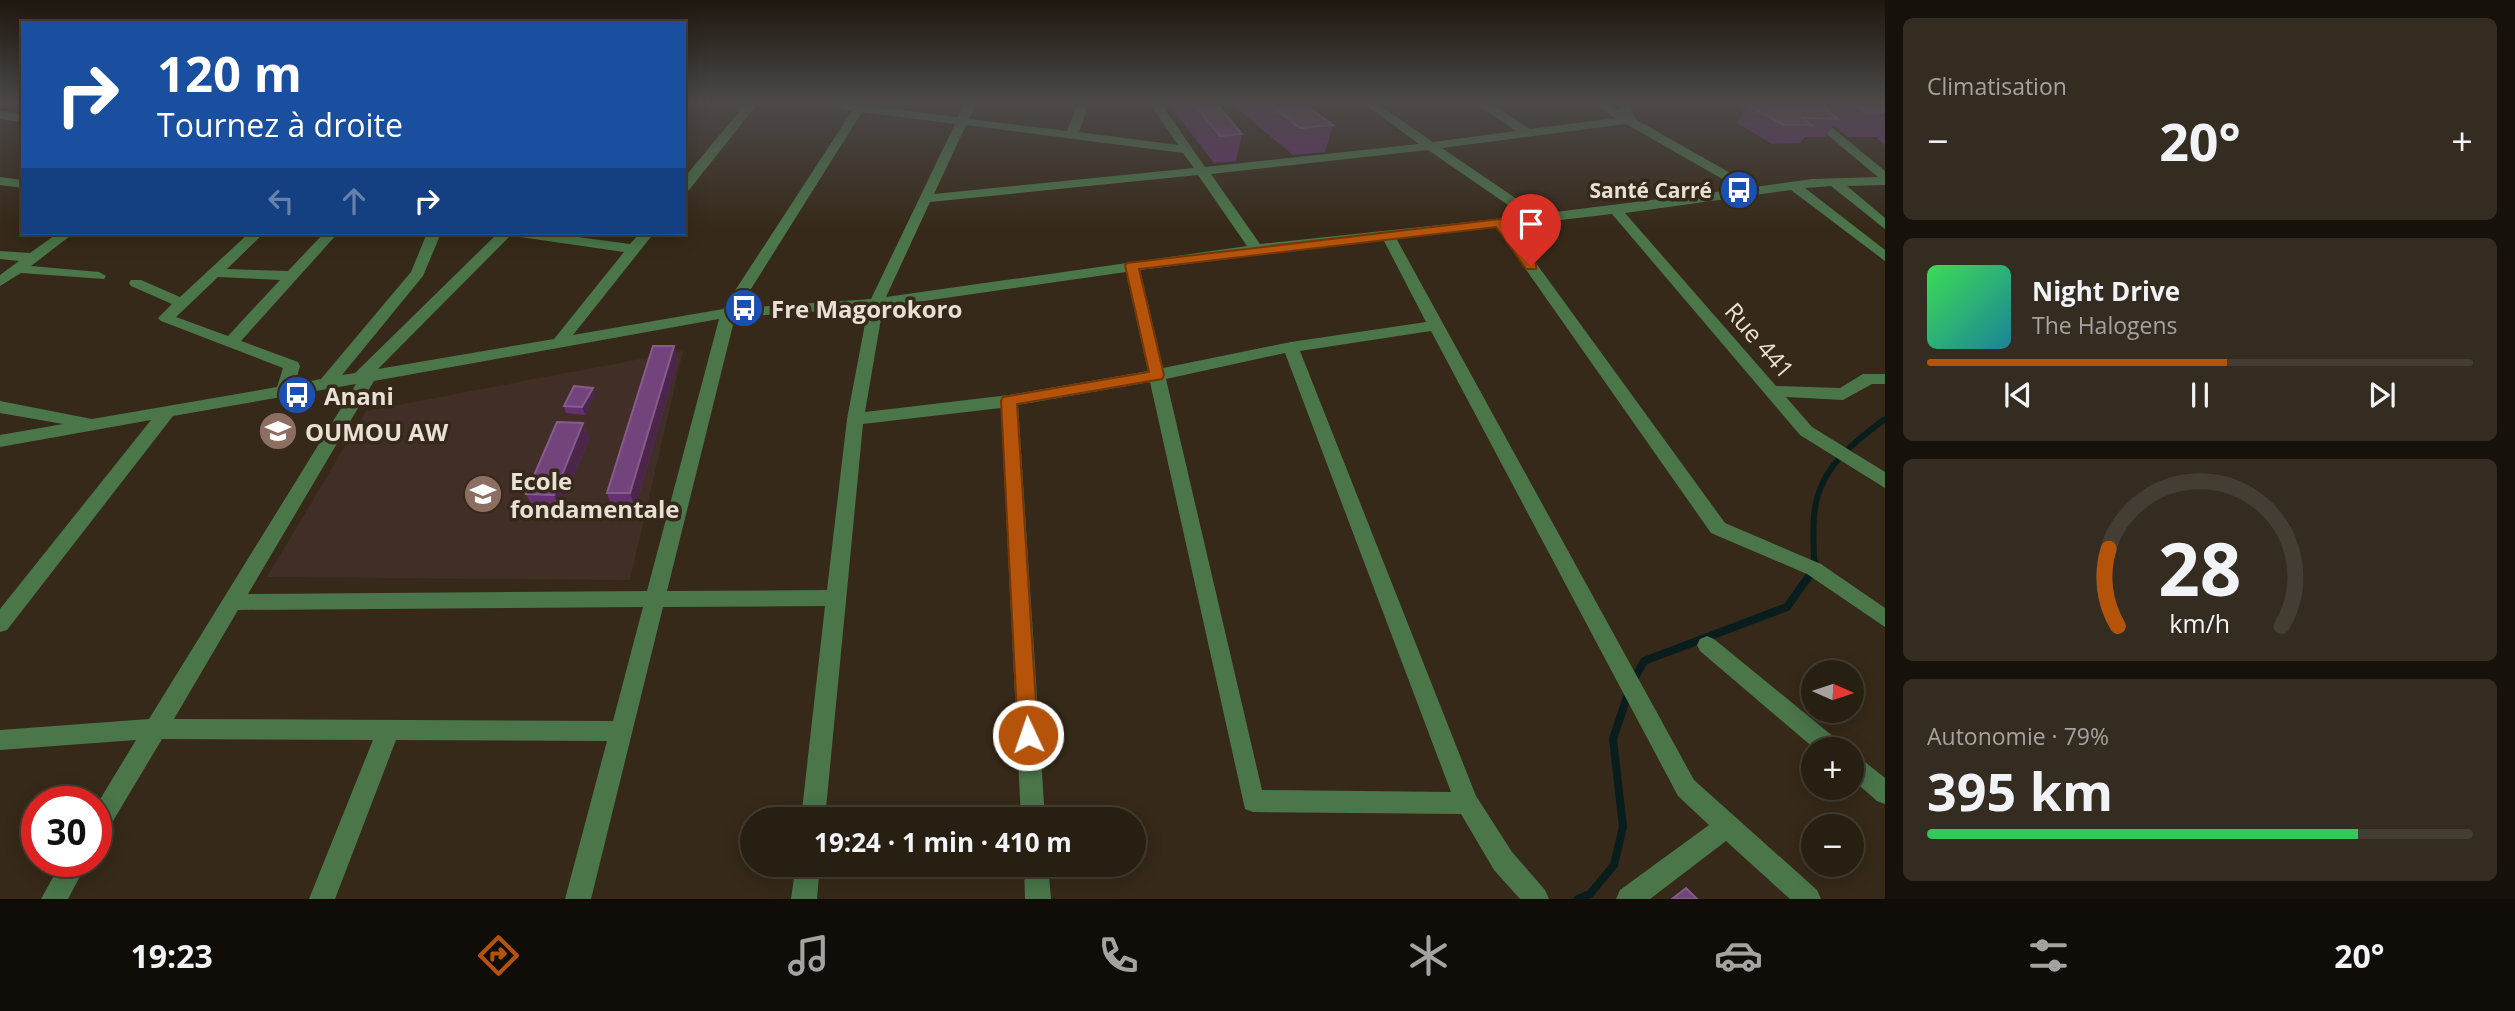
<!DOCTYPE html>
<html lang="fr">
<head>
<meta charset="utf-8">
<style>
  body { margin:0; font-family:"Open Sans",sans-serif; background:#342c21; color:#f1f3f6; height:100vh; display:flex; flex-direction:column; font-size:26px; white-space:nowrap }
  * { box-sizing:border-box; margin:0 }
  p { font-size:23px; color:#a5a2a0 }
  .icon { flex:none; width:38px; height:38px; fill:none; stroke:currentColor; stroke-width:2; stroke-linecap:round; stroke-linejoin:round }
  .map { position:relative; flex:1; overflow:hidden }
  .side { display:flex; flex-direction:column; gap:18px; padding:18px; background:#16110a; width:630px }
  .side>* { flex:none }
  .hud { position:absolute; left:21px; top:21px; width:665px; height:214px; border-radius:0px; box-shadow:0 4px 18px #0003,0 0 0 2px #443d33; background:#1a4fa0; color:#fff; overflow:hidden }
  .needle { width:46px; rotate:93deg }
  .buttons { position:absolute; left:1801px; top:660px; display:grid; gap:14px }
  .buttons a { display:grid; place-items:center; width:63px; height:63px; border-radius:50%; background:#281f13; box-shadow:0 4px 18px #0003,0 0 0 2px #443d33; font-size:35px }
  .speed { position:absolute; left:21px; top:786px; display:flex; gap:14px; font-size:35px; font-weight:700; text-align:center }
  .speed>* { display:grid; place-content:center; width:91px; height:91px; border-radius:50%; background:#281f13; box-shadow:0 4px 18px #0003,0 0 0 2px #443d33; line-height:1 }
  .speed .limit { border:10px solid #d22; background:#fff; color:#111 }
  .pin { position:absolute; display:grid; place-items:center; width:60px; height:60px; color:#fff; margin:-72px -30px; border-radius:50% 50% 50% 0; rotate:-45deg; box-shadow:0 0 7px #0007 }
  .pin .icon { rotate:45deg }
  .me { position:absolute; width:77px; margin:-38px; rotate:357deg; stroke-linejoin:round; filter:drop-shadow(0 0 5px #0008) }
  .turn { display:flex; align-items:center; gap:24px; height:147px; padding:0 21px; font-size:32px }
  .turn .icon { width:91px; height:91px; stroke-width:2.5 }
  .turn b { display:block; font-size:49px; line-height:60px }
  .lanes { display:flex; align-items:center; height:66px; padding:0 21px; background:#0003; justify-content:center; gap:35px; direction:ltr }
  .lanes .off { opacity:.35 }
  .big { font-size:52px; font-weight:700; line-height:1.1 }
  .side .widget { flex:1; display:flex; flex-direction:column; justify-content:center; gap:10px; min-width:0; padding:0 24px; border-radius:10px; background:#342c21 }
  .side .dial { align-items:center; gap:0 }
  .dial svg { height:182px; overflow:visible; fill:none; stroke:#443d33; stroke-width:7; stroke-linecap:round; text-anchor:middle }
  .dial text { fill:#f1f3f6; stroke:none }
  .song { display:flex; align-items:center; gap:21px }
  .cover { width:84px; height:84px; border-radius:10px; background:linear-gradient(135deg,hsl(130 70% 55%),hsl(190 70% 35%)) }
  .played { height:7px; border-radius:4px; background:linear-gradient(90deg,#b45309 55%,#443d33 55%) }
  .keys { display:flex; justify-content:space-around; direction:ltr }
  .heat { display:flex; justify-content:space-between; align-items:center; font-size:38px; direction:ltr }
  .charge { height:10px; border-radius:5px; background:linear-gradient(90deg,#34c759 79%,#443d33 0) }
  .trip { position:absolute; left:740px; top:807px; width:406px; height:70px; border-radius:35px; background:#281f13; box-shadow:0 4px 18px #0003,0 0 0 2px #443d33; font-weight:700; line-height:70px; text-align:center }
  .tabs { display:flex; height:112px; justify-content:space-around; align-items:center; background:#100c08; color:#a5a2a0 }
  .tabs .icon { width:49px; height:49px }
  .tabs .current { color:#b45309 }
  .tabs b { font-size:32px; color:#f1f3f6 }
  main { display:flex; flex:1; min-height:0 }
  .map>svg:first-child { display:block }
</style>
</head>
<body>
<main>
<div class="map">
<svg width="1885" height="899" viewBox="0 0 1885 899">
  <rect width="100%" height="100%" fill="#362919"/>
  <path fill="#412f27" d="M683 351 630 580 267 577 366 411Z"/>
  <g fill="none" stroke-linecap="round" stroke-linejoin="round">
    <path stroke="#091d1d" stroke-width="6" d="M1814 564C1814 546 1812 526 1815 508 1821 467 1854 442 1885 419"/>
    <g stroke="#091d1d" stroke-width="8">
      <path d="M1633 681 1644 661 1787 607 1814 569V562"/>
      <path d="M1578 899 1590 894 1614 865 1623 827 1613 739 1629 691"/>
    </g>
    <g fill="#4a764a" fill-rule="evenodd">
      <path d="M747 102H759L689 190 684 191V178Z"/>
      <path d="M806 102H868L867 106 958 117 965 102H977L969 119 1067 131 1078 102H1090L1079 132 1178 145 1149 102H1160L1205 167 1419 144 1362 102H1375L1433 142 1516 131 1473 102H1487L1530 129 1616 118 1591 102H1605L1620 111 1617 102H1629L1635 119 1755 187 1812 179 1878 177 1788 102H1801L1885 171V185L1847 186 1885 218V229L1831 186 1805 188 1885 250V261L1791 190 1625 213 1776 386 1840 388 1863 374H1885V384H1872L1843 400 1786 397 1812 427 1885 472V488L1800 435 1612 214 1509 226 1725 523 1821 564 1885 608V627L1807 574 1711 533 1496 227 1396 238 1694 780 1817 890 1821 899H1790L1726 841 1650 899H1616L1620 890 1709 825 1678 796 1431 331 1300 351 1476 796 1512 852 1545 890 1549 899H1520L1494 870 1461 814 1253 812 1245 809 1150 382 1018 405 1045 819H1021L1001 408 863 424 825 819H801L825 606 663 607 591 899H565L607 741 396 740 335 899H309L373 740 162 739 104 836 96 839V806L136 740 0 750V730L149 719 356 384 173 416 7 630 0 632V609L151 420 0 447V435L63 424 0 413V401L92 419 277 387 283 368 161 321 158 318 172 304 131 286 129 283 131 280H141L180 297 249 233H264L227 269 288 271 324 233H338L241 341 298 362 300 366 295 384 321 379 411 272 427 233H441L423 276 342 375 355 373 498 233H513L378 369 554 339 624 252 520 237 513 233H548L630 244 640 233H654L573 335 723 309 852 111ZM862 112 955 124 871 299 739 308ZM1626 124 1740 189 1539 214 1442 148ZM966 125 1183 153 1194 168 934 194ZM1428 150 1524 216 1260 244 1211 174ZM1198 175 1247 246 886 297 930 202ZM1383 239 1426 322 1291 342 1163 368 1140 270ZM1126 272 1148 371 1009 395 865 412 883 307ZM218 277 280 280 228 336 176 317ZM868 308 847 419 827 590 667 591 735 317ZM719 319 647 591 248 594 374 381ZM1285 353 1451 792 1262 790 1166 379ZM643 607 613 721 174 719 238 610Z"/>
      <path d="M0 111 23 114V122L0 119Z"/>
      <path d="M0 177 23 180V188L0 185Z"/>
      <path d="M58 233H74L31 266 99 272 106 276 104 279 21 273 0 286V275L19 261 0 259V251L30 253Z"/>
      <path d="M1707 636 1714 639 1840 742 1843 749H1815L1700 651 1697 645 1700 639Z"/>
      <path d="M1852 754 1860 758 1885 778V804L1877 801 1852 779Z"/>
      <path d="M62 861H88L68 899H41Z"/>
      <path d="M796 864H820L817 899H791Z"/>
      <path d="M1024 864H1048L1051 899H1025Z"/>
    </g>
  </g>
  <g fill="#653171">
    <path d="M1167 102H1215L1242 134 1236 161 1214 163Z"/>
    <path d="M1229 102H1302L1333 125 1325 152 1293 155Z"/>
    <path d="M1733 102H1817L1827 110 1832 102H1885V145L1876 137H1848L1833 125 1826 137H1805L1800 143 1772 144 1737 123 1743 112Z"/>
    <path d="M674 346 678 361 635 508H612L607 493Z"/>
    <path d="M595 395 585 415 566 413 564 406Z"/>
    <path d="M583 423 589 438 560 510 533 509 526 494Z"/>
  </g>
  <g fill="#4c264a">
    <path d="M674 346 678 361 635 508 630 493Z"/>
    <path d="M593 388 595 395 585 415 582 407Z"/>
    <path d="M583 423 589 438 560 510 554 495Z"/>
  </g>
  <g fill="#73447c" stroke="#855c8a" stroke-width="2">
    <path d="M1192 102H1215L1242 134 1220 136Z"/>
    <path d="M1267 102H1302L1333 125 1300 128Z"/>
    <path d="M1762 102H1817L1838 119 1802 118 1812 125H1784L1747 105H1765Z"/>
    <path d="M1852 102H1885V112H1865Z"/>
    <path d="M653 346H674L630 493H607Z"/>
    <path d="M574 386 593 388 582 407 564 406Z"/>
    <path d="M557 422 583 423 554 495 526 494Z"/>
    <path d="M1686 888 1697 899H1672Z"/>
  </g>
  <linearGradient id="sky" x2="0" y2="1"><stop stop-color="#1e170e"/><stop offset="0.45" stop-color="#4c4949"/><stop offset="1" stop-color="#4c4949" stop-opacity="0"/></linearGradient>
  <rect width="1885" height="228" fill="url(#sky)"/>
  <path fill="#b45309" stroke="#753606" stroke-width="2" d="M1500 219 1504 220 1536 264V269H1526L1496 227 1139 269 1164 375 1162 379 1017 404 1038 735 1035 742 1028 745 1021 742 1018 735 1001 401 1003 397 1149 372 1125 265 1127 263Z"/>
  <defs>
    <g id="bus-disc" transform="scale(2.0125)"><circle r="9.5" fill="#1a4fb4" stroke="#362919"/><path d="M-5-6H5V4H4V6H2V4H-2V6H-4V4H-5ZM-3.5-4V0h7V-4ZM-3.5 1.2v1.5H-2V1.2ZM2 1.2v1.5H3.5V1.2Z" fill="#fff"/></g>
    <g id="school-disc" transform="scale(2.0125)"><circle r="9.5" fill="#8d6e63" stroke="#362919"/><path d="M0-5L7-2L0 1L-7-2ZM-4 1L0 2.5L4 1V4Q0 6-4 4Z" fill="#fff"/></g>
  </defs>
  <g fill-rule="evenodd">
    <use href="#bus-disc" x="1739" y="190"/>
    <use href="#bus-disc" x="744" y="308"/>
    <use href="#bus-disc" x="297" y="395"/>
    <use href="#school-disc" x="278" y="431"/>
    <use href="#school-disc" x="483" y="494"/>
  </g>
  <g text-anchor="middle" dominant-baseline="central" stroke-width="7" stroke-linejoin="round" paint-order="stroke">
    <g font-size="21" font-weight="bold" fill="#e8e0d5" stroke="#362919" text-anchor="end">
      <text x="1712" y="190">Santé Carré</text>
    </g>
    <g font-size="24" font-weight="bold" fill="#e8e0d5" stroke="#362919" text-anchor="start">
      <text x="771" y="308">Fre Magorokoro</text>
      <text x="324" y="395">Anani</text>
      <text x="305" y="431">OUMOU AW</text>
      <text x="510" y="480">Ecole<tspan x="510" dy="28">fondamentale</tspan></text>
    </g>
    <g font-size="24" fill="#e8e0d5" stroke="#362919">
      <text transform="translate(1760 340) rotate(49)">Rue 441</text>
    </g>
  </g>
</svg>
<div class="buttons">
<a><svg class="needle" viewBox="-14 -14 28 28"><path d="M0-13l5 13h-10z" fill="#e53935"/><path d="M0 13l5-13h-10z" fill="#a5a2a0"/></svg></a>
<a>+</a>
<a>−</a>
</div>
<div class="speed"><div class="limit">30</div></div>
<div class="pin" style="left:1531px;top:266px;background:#d93025"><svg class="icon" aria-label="arrive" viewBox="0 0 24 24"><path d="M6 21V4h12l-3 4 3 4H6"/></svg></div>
<svg class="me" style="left:1028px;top:735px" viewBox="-20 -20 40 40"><circle r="17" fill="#b45309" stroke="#fff" stroke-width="3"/><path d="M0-11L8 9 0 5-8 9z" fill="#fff"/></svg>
<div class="trip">19:24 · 1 min · 410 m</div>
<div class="hud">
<div class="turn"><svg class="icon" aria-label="right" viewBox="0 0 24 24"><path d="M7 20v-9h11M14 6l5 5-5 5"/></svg><div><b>120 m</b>Tournez à droite</div></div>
<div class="lanes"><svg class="icon off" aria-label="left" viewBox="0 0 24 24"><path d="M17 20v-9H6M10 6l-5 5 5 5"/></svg><svg class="icon off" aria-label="ahead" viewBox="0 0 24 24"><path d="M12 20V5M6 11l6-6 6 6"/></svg><svg class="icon" aria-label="right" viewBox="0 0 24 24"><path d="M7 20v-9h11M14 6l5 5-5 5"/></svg></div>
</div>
</div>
<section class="side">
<div class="widget"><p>Climatisation</p>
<div class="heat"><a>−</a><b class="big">20°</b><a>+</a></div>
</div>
<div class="widget">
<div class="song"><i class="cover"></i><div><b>Night Drive</b><p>The Halogens</p></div></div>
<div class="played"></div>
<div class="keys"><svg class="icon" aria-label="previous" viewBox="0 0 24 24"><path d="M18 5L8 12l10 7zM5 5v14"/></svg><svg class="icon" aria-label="pause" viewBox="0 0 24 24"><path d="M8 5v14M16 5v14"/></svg><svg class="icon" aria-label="next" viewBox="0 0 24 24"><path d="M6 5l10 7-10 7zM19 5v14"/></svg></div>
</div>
<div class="widget dial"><svg viewBox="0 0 100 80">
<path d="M14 69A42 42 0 1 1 86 69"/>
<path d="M14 69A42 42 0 0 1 10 35" stroke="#b45309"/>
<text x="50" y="56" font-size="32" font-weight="700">28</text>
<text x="50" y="72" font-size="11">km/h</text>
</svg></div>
<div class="widget"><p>Autonomie · 79%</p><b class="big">395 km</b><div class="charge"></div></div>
</section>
</main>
<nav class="tabs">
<b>19:23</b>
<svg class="icon current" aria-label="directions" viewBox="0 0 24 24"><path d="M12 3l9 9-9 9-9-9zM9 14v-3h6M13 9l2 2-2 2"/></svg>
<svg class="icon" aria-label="music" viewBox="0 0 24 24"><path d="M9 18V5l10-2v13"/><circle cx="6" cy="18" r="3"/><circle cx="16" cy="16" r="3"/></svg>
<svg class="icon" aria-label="phone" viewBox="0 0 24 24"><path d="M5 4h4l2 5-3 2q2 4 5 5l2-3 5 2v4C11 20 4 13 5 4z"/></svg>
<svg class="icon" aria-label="climate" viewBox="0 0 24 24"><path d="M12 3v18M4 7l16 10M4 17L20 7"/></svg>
<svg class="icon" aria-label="car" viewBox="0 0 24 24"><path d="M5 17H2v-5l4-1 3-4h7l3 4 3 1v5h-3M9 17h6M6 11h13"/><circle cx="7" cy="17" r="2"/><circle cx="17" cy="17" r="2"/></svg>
<svg class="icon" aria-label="filters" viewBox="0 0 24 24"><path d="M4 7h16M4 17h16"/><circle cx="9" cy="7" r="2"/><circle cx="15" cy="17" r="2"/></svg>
<b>20°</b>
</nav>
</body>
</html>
